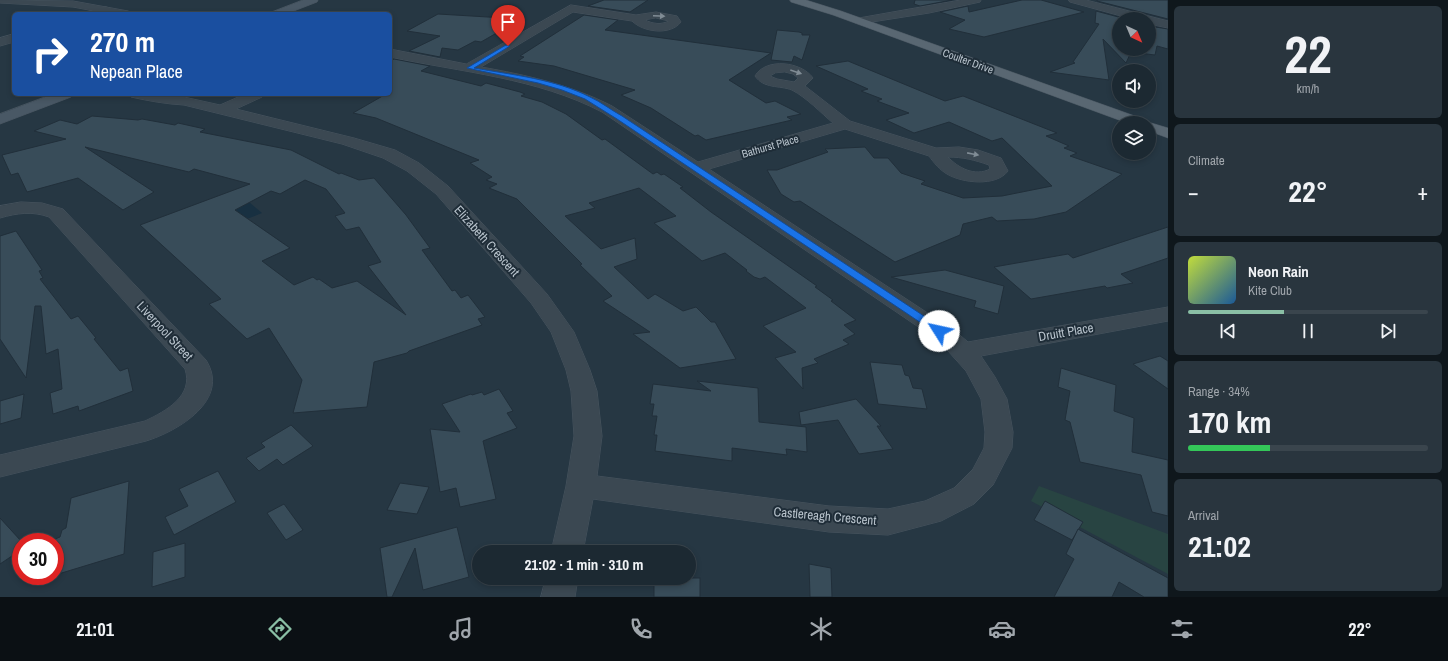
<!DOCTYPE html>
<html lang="en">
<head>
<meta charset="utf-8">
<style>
  body { margin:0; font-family:"Archivo Narrow",sans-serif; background:#29353e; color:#f1f3f6; height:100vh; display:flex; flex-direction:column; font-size:15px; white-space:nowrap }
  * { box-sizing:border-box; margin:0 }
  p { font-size:13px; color:#a0a6ac }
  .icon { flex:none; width:22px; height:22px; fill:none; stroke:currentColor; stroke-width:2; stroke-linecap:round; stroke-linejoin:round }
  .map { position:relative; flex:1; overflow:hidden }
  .sheet { display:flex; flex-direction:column; gap:6px; padding:6px; background:#0f171c; width:280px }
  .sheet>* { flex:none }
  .top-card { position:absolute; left:12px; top:12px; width:380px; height:84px; border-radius:6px; box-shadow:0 2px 6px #0003,0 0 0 1px #3a454d; background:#1a4fa0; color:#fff; overflow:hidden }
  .needle { width:26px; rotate:136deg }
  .tools { position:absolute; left:1112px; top:12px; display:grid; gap:8px }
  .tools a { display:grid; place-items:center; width:44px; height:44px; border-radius:50%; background:#1c2932; box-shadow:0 2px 6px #0003,0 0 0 1px #3a454d; font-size:20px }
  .speed { position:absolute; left:12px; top:533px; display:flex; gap:8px; font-size:20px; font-weight:700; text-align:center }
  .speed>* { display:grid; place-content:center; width:52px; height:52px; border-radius:50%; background:#1c2932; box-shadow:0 2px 6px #0003,0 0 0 1px #3a454d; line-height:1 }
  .speed .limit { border:6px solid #d22; background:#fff; color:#111 }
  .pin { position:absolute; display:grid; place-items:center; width:34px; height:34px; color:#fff; margin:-41px -17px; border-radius:50% 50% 50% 0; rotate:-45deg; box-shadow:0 0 4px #0007 }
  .pin .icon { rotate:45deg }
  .me { position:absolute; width:44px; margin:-22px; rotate:305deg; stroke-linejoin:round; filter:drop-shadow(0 0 3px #0008) }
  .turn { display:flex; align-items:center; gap:14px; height:84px; padding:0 12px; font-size:18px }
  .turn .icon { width:52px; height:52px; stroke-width:2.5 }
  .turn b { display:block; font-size:28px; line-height:34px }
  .big { font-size:30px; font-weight:700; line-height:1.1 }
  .sheet .tile { flex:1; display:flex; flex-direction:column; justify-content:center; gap:6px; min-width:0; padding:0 14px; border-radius:6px; background:#29353e }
  .sheet .dial { align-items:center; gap:0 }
  .dial b { font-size:52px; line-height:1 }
  .song { display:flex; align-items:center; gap:12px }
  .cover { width:48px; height:48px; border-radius:6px; background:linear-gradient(135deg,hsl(70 70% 55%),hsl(210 70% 35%)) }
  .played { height:4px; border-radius:2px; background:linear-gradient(90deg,#8abfa5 40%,#3a454d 40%) }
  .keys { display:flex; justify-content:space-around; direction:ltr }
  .heat { display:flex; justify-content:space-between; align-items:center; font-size:22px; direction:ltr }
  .charge { height:6px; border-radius:3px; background:linear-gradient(90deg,#34c759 34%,#3a454d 0) }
  .trip { position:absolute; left:472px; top:545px; width:224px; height:40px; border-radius:20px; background:#1c2932; box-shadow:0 2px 6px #0003,0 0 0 1px #3a454d; font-weight:700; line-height:40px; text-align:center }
  .menu { display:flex; height:64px; justify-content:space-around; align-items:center; background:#0b1014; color:#a0a6ac }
  .menu .icon { width:28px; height:28px }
  .menu .on { color:#8abfa5 }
  .menu b { font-size:18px; color:#f1f3f6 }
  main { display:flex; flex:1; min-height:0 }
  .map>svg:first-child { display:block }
</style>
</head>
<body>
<main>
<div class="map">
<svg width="1168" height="597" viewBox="0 0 1168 597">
  <rect width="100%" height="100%" fill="#263743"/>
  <path fill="#284442" d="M1039 486 1168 534V574L1031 501Z"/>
  <path fill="#183041" d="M249 202 262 213 247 219 235 210 238 206Z"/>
  <g fill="#384c59" stroke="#212f3a" fill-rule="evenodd">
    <path d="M604 0H648L630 12 588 6Z"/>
    <path d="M915 0H952L920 6 914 4Z"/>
    <path d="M1022 0H1041L1084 12 984 37 949 29 965 20 940 12 968 6 969 12Z"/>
    <path d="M1097 0H1168V19L1097 1Z"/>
    <path d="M1096 11 1126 19H1119V49H1149V26L1168 29V49L1157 46 1155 55 1131 52 1126 63 1103 39 1109 80 1050 72 1075 63 1073 62 1099 24 1095 23Z"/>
    <path d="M438 14 521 19 481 42 475 41 458 50 442 48 440 57 409 51 440 36 407 31Z"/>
    <path d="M584 15 618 20 605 30 771 53 729 80 766 103 775 101 801 114 787 117 792 120 706 140 698 135 695 136 651 108 621 95 635 90 554 66 518 61 524 57 520 56Z"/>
    <path d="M777 30 799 32 802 33V35H810L802 60 794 56 792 62 771 60Z"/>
    <path d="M394 59 430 66 421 71 481 86 486 83 520 92 525 94 521 96 542 102 566 114 602 140 605 139 653 174 657 172 661 175 664 174 683 187 680 188 711 212 817 286 815 287 833 300 831 301 856 320 844 325 855 334 843 340 849 344 814 359 818 363 802 368 803 389 775 358 796 352 763 326 806 308 765 277 760 279 754 277 746 271 747 270 725 253 702 261 654 223 676 216 639 188 589 203 595 208 565 216 601 249 635 238 637 259 614 267 648 299 655 294 683 311 696 307 711 322H715L736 359 680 368 633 334 650 332 603 301 612 296 580 265 582 264 517 199 489 188 497 184 486 180 492 177 470 163 479 160 376 118 353 113 386 94H390V61Z"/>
    <path d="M848 61 945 101 963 96 1057 133 1046 136 1069 146 1064 148 1077 153 1070 156 1122 174 1066 212 1034 219 997 221 992 217 963 224 960 235 895 262 800 201 794 202 781 194 767 170H777L828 152 825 149 865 147 874 158H888L901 173 925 181 921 184 963 198 1002 196 1052 186 1002 138 992 141 949 122 914 133 886 120 909 113 877 101 882 99 861 91 868 89 816 66Z"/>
    <path d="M92 116 138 120 142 119 175 125 178 123 205 129 200 132 291 150 339 174 341 173 359 180 374 178 406 215 430 248 422 250 452 291 455 290 461 298 468 295 485 317 478 319 482 325 409 351 407 353 374 362 367 407 293 413 302 380 269 328 247 339 209 304 221 299 140 225 250 184 194 169 189 172 85 147 154 192 123 210 78 178 27 192 18 173 11 175 2 155 66 139 34 131 60 120 77 124ZM305 180 326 189 345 213 335 216 346 230 359 227 381 262 368 266 406 315 357 281 332 288 319 279 317 280 313 277 294 285 262 261 290 248 235 210 271 191 280 194Z"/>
    <path d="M1168 227V258L1121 274 1133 283 1107 288 1105 286 1031 299 994 267 1068 254 1073 258Z"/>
    <path d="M16 231 42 270 39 271 43 278 40 279 71 319 78 316 96 338 94 339 120 371 128 368 133 391 79 411 78 406 53 414 50 393 62 389 58 349 46 354 41 306H35L26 378 0 339V236Z"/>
    <path d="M945 270 1004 286 998 314 974 307 976 301 891 277Z"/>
    <path d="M1160 356 1168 361V389L1133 364Z"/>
    <path d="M870 362 902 365 905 375 909 376 913 388 922 389 927 409 878 404Z"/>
    <path d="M1061 368 1116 385 1114 411 1134 418 1132 452 1168 460V516L1152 512 1141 475 1080 462 1070 422 1065 420 1070 391 1058 387Z"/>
    <path d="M697 381 758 388 759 422 806 427 807 452 786 449 787 455 732 448V461L655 451 657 435H654L657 416H652L654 404H650L653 384 711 391Z"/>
    <path d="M499 389 513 411 507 413 517 428 483 441 496 499 460 507 456 488 440 492 430 429 460 432 442 404 471 394 472 395 482 392 484 395Z"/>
    <path d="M24 394 21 418 0 424V401Z"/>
    <path d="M856 399 881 426H877L893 449 859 454 838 420 801 425 799 412Z"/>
    <path d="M291 425 313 446 283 465 277 459 259 471 246 458 265 447 261 443Z"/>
    <path d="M218 471 236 502 174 535 165 517 188 506 179 489Z"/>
    <path d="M129 481 124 554 55 575V539L60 537 62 530 66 528 71 498Z"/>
    <path d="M400 483 429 487 417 514 387 510Z"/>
    <path d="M1045 501 1083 522 1072 540 1034 520Z"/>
    <path d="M284 504 303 530 286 540 267 513Z"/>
    <path d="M0 518 21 541V550L0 564Z"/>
    <path d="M457 527 469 577 423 590 415 548 392 597H387L380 548Z"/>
    <path d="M1078 529 1168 578V597H1144L1119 582 1112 597H1054L1074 559 1066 554Z"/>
    <path d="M185 543V577L152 587 153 552Z"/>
    <path d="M809 564 831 568 832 597H810Z"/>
    <rect x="654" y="578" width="46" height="19"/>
  </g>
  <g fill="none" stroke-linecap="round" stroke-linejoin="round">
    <g stroke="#47545f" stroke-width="1">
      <g id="minor">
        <path d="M1069 0H1086L1168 21V28L1149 24V19H1132L1070 2Z"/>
        <path d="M571 5 636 15 656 12 677 16 681 22C670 36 643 32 632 21L573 12 481 67C527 75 571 85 612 106L698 162 833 123C820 112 807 98 792 90 779 85 764 89 755 76 766 57 802 62 813 78L805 86 850 121 936 148 959 147 978 150 1001 158 1008 171C996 187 962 183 947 174 940 170 934 163 929 156L845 129 709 169 955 331 968 342 1168 307V321L981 356 995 377 1007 399 1013 432 1012 448 993 485 974 504 941 521 888 535 829 532 593 499 583 552H551L566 486 574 436 571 391 566 370 551 332 531 303 436 194 407 171 383 158 342 144 184 105C166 104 149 101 131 97L129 94H157L184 97 220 105 245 94H264L262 97 236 109 354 138 395 150 419 163 448 186 547 294 574 332 590 370 597 391 602 436 597 476 829 506 888 509 925 501 954 488 973 469 984 448 985 432 981 399 966 371 939 341 602 112C537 78 461 72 390 57V49L466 64ZM656 18 669 21C661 25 653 24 645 20ZM785 72 793 74 798 78 794 82 777 79 770 76 775 73ZM948 157C963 157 975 160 989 165L990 169C975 177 958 168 948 157Z"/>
        <path d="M106 7 110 8 112 10 110 12 104 14H85L87 12Z"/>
        <path d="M14 34V42L0 46V38Z"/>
        <path d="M21 202 42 203 63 209 206 360C231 400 178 431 146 441L0 477V455L145 421C166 411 194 396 185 369L49 217C33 211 17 213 0 218V206Z"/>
        <path d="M546 578H578L575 597H541Z"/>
      </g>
    </g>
    <g stroke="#47545f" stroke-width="1">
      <g id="tertiary">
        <path d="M0 0 73 1 128 11 134 14H110L73 7 0 3Z"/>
        <path d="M961 0H981L980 2 929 13 859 24 855 23 853 21 855 19 859 18Z"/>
      </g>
    </g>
    <g stroke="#47545f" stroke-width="1">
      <g id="secondary">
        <path d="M303 0H318L317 2 286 14H270L272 12Z"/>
        <path d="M53 94H73L71 97 0 124V114Z"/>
      </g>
    </g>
    <g stroke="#47545f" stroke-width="1">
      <path id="primary" d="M790 0H806L841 11 1146 120 1148 122 1168 128V138L1149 131V123H1127L833 15 791 2Z"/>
    </g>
    <use href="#minor" fill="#3b4852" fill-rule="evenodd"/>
    <use href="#tertiary" fill="#3b4852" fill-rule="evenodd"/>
    <use href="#secondary" fill="#495865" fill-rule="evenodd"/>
    <use href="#primary" fill="#596772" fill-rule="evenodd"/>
  </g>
  <defs><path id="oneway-solid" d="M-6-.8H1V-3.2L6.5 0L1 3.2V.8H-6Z"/></defs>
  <g fill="#808c95">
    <use href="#oneway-solid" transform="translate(659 16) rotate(3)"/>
    <use href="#oneway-solid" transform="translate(796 72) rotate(19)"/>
    <use href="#oneway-solid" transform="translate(973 154) rotate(11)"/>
  </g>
  <path fill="#1a73e8" stroke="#114b97" d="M506 45 510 46 474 68C513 75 555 79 590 97 601 102 611 110 622 116L942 328 944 331 942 333H936L617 119 585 99 562 90 538 83 467 68Z"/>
  <g text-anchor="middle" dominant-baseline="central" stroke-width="4" stroke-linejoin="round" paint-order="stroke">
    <g font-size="11" fill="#b8c3cc" stroke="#1f2d38">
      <text transform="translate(968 61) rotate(20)">Coulter Drive</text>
      <text transform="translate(770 146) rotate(-16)">Bathurst Place</text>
    </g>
    <g font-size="13" fill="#b8c3cc" stroke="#1f2d38">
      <text transform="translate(487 241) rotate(48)">Elizabeth Crescent</text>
      <text transform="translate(165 331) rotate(47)">Liverpool Street</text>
      <text transform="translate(1066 332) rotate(-10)">Druitt Place</text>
      <text transform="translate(825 516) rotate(5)">Castlereagh Crescent</text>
    </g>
  </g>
</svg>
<div class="tools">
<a><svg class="needle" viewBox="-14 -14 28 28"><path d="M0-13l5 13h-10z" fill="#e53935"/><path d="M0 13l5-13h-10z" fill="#a0a6ac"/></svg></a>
<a><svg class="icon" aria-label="sound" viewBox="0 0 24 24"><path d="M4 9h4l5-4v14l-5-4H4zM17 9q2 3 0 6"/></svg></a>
<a><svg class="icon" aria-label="layers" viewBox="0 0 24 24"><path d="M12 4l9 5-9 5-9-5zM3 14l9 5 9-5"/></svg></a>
</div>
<div class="speed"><div class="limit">30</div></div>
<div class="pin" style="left:508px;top:46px;background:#d93025"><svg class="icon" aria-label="arrive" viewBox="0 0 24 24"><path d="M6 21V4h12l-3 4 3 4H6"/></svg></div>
<svg class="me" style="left:939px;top:331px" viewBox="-20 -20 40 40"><circle r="19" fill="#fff"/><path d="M0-13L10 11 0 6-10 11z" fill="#1a73e8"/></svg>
<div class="trip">21:02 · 1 min · 310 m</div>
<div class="top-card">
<div class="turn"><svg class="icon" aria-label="right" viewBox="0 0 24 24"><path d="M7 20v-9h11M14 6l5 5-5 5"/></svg><div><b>270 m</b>Nepean Place</div></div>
</div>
</div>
<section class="sheet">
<div class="tile dial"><b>22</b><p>km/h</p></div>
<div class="tile"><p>Climate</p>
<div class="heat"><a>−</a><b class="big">22°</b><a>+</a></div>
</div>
<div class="tile">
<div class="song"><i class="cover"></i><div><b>Neon Rain</b><p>Kite Club</p></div></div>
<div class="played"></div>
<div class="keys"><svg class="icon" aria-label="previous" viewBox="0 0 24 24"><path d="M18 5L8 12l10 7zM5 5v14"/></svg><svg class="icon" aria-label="pause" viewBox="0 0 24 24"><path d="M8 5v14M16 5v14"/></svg><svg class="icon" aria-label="next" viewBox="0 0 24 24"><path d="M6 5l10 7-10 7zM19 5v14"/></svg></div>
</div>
<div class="tile"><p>Range · 34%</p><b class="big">170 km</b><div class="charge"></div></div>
<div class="tile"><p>Arrival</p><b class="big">21:02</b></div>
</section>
</main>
<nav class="menu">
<b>21:01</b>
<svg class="icon on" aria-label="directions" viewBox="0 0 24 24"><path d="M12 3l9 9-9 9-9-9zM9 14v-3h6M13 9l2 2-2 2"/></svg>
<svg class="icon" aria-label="music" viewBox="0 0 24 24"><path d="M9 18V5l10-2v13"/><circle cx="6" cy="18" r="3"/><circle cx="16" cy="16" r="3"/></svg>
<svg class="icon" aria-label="phone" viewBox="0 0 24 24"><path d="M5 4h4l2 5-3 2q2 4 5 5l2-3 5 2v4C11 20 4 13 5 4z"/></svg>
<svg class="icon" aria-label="climate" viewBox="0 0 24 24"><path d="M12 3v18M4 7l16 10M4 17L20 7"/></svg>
<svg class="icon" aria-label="car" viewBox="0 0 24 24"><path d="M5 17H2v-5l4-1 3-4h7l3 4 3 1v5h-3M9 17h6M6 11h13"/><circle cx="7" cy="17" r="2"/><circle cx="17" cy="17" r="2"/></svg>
<svg class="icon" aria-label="filters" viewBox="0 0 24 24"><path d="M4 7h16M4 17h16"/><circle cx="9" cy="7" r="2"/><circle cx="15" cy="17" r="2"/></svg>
<b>22°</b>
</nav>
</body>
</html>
